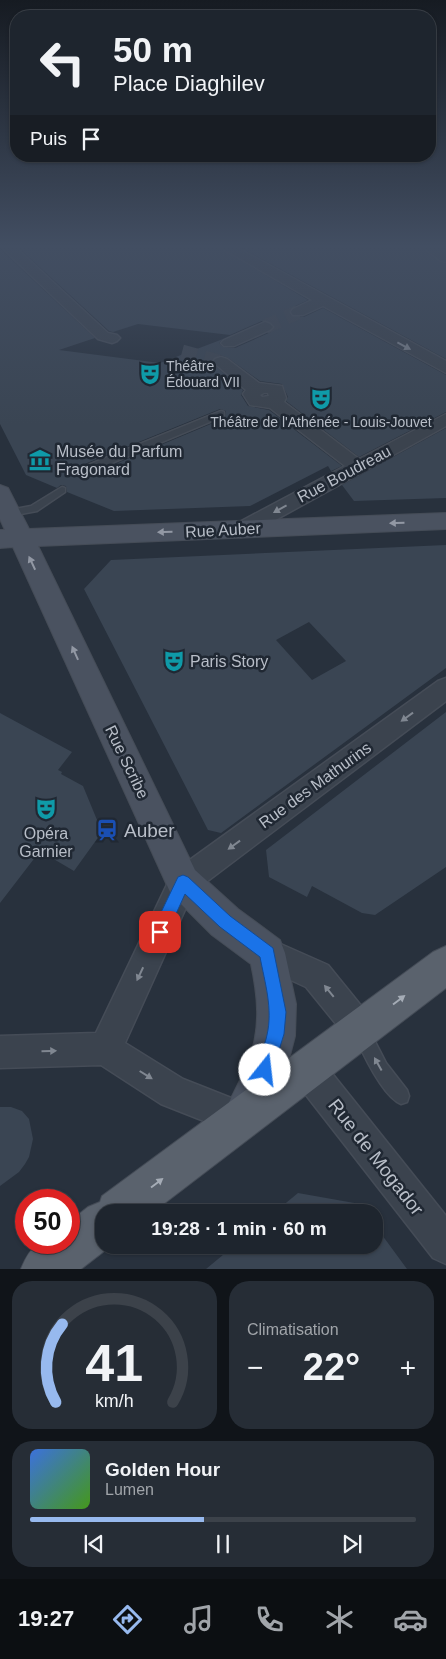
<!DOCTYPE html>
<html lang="fr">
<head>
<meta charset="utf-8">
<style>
  body { margin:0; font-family:Arial,sans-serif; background:#262d36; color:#f1f3f6; height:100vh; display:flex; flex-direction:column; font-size:19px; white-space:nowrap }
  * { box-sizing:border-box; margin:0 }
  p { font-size:16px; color:#a1a5aa }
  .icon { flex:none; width:28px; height:28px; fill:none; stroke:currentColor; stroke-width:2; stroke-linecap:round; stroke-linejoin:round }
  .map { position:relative; height:1269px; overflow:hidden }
  .side { display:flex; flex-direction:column; gap:12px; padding:12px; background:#101419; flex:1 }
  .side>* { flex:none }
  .guide { position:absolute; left:10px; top:10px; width:426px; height:152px; border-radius:20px; box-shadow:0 1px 4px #0004,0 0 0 1px #3c424a; background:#1e252e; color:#f1f3f6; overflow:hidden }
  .speed { position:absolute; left:15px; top:1189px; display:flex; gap:10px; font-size:25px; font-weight:700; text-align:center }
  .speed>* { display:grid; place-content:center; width:65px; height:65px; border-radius:50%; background:#1e252e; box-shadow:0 1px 4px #0004,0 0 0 1px #3c424a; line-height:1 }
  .speed .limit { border:8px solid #d22; background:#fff; color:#111 }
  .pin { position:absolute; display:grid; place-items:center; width:42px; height:42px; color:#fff; margin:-21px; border-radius:10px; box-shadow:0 2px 8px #0006 }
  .me { position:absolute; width:55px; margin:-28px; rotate:16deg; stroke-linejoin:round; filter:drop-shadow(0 0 4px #0008) }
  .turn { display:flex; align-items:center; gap:18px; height:105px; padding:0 20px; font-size:22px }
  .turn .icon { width:65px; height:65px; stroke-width:2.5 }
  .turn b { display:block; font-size:35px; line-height:42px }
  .then { display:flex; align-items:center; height:48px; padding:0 20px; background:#0003; gap:10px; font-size:19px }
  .big { font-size:38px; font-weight:700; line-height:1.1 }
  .side .card { flex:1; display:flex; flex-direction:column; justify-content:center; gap:8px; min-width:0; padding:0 18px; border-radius:20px; background:#262d36 }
  .side .dial { align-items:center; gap:0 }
  .dial svg { height:130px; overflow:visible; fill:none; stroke:#3c424a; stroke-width:7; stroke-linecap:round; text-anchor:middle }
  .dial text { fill:#f1f3f6; stroke:none }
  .song { display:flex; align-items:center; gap:15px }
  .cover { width:60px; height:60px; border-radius:8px; background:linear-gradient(135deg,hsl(220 70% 55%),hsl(100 70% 35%)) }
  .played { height:5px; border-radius:2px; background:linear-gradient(90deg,#97b9ee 45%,#3c424a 45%) }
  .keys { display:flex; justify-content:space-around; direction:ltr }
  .heat { display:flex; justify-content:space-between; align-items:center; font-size:28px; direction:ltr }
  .side .tiles { flex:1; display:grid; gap:12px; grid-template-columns:1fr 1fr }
  .card:last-child { grid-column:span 2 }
  .trip { position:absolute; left:95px; top:1204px; width:288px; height:50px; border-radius:20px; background:#1e252e; box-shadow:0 1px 4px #0004,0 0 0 1px #3c424a; font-weight:700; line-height:50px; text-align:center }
  .tabs { display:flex; height:80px; justify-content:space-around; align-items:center; background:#0c0f12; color:#a1a5aa }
  .tabs .icon { width:35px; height:35px }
  .tabs .selected { color:#97b9ee }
  .tabs b { font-size:22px; color:#f1f3f6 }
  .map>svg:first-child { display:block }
</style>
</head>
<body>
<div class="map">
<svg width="446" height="1269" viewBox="0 0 446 1269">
  <rect width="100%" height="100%" fill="#28313d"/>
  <g fill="#3a4553" fill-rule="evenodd">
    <path d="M17 246H216L308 300 291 308 289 311 291 316 304 317 323 308 446 375V412L359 457 286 401 288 397 282 384 260 381 228 358 220 355 213 358 211 362 243 390 241 395 248 406 269 410 342 466 331 471 328 466 250 506 114 511 67 492 66 486 61 485 57 488 26 475 0 424V249L95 338 59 350 160 363 223 339 219 343 223 347 235 348 271 332 275 327 271 322 264 320 230 335 138 324 113 332 109 331ZM220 409 226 411 225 418 89 475H82L79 472V470L87 463Z"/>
    <path d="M238 246H419L440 262 446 264V359Z"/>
    <path d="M446 428V498L354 501 342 485Z"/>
    <path d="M446 545V668L221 833 208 830 84 589 111 560ZM309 622 346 661 312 680 276 640Z"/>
    <path d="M446 712V867L375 915 362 913 312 886 307 897 269 877 266 850Z"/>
    <path d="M0 713 72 752 58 770 62 772 61 774 83 786 102 832 74 871 40 851 0 903Z"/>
    <path d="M0 1107H11L22 1111 29 1119 33 1139 29 1157 25 1164 19 1172 0 1186Z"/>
    <path d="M298 1193 360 1204 366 1212H275Z"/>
    <path d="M374 1224 407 1269H206L235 1245H374Z"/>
  </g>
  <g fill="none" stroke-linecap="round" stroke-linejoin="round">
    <g stroke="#3e4652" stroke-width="15" stroke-dasharray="15 8" stroke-linecap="butt">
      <path d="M265 327 298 312"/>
      <path d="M182 352 219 362"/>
    </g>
    <g stroke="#454c57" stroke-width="3">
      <g id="lane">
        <path d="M221 411 224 412V416L88 473H82L80 471 88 465Z"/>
        <path d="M62 487 65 488V492L37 511 10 516 5 513 10 510 31 506Z"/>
        <path d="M362 1026 368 1028 386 1063 407 1090 409 1096 407 1102 401 1104C383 1097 362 1052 354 1034L356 1028Z"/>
      </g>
    </g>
    <g stroke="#454c57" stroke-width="3">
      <g id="street">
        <path d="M0 246H14L108 333 117 335 120 338 117 341 112 343 98 339Z"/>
        <path d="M218 246H234L446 361V373L323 306 303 315H293L291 312 293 309 312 300Z"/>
        <path d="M421 246H436L446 252V262L441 261Z"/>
        <path d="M265 322 270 324 273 327 270 330 234 346H224L221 343 224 340Z"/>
        <path d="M221 357 227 359 259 383 282 386 286 398 284 402 359 459 446 414V426L248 535 241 537 234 535 231 530 234 525 345 466 270 408 250 405 243 394 246 390 213 362 215 359ZM264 393H268L269 396 262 397 260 395Z"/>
        <path d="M446 678V701L193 892 125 1043 183 1079 254 1107 259 1119 254 1131 242 1136 161 1104 101 1065 0 1068V1036L96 1033 173 872 438 681Z"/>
        <path d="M267 938 328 965 371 1018 376 1029 371 1040 360 1045 349 1040 306 987 256 964 252 953 256 942Z"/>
        <path d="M307 1053 319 1057 446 1216V1264L433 1258 295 1081 291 1069 295 1057Z"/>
      </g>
    </g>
    <g stroke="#454c57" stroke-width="2">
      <path id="secondary" d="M0 485 8 488 29 529 446 513V529L38 546 195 870 238 909 280 940 285 953 296 1004 295 1036 288 1063 260 1128 245 1134 230 1128 224 1113C232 1095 242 1078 249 1060 261 1027 258 997 251 964L212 935 171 894 13 547 0 548V530H5L0 519Z"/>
    </g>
    <g stroke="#454c57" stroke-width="2">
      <path id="primary" d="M446 946V988L153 1212H104V1245H112L81 1269H21C33 1240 40 1242 69 1242V1222L88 1207 100 1202 102 1196 433 952Z"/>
    </g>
    <use href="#lane" fill="#3b434e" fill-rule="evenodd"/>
    <use href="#street" fill="#3b434e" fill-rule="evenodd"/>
    <use href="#secondary" fill="#4a5260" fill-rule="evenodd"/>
    <use href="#primary" fill="#5a626d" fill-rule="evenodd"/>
  </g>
  <defs><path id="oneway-solid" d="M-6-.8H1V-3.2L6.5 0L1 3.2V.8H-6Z" transform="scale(1.25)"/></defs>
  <g fill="#808791">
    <use href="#oneway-solid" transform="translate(404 346) rotate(28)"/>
    <use href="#oneway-solid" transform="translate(280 509) rotate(151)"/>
    <use href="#oneway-solid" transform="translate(407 717) rotate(144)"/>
    <use href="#oneway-solid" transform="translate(234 845) rotate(144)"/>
    <use href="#oneway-solid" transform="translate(140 974) rotate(115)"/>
    <use href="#oneway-solid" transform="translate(329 991) rotate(-129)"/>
    <use href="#oneway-solid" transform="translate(49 1051) rotate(-1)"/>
    <use href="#oneway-solid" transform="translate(378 1064) rotate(-119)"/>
    <use href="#oneway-solid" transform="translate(146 1075) rotate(32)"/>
  </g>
  <g fill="#9298a4">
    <use href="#oneway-solid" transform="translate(397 523) rotate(178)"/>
    <use href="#oneway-solid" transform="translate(165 532) rotate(178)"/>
    <use href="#oneway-solid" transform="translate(32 563) rotate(-115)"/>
    <use href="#oneway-solid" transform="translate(75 653) rotate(-114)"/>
  </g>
  <g fill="#a5acb6">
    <use href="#oneway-solid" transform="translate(399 1000) rotate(-37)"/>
    <use href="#oneway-solid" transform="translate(157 1183) rotate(-37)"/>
  </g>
  <linearGradient id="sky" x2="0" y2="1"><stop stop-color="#161b22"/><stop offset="0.58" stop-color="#424e62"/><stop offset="1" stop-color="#424e62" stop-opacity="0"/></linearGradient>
  <rect width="446" height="424" fill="url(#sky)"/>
  <path fill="#1a73e8" stroke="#114b97" d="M183 875 188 877 230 916 273 948 286 1012 284 1034 271 1076 265 1078 259 1076C254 1063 265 1047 267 1035 273 1009 265 983 260 957L220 927 185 894 165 938 160 940 154 938 152 932 154 927 178 877Z"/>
  <defs>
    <g id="theatre-bare" transform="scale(1.725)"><path d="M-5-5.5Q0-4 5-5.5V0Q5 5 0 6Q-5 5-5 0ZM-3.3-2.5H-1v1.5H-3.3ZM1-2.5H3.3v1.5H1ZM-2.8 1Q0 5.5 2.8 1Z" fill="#0f9aa8" stroke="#202833" stroke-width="2.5" paint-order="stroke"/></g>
    <g id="museum-bare" transform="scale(1.725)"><path d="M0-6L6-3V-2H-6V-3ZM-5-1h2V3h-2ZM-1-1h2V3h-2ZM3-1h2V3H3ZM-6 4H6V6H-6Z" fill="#0f9aa8" stroke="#202833" stroke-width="2.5" paint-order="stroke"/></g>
    <g id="station-bare" transform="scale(1.725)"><path d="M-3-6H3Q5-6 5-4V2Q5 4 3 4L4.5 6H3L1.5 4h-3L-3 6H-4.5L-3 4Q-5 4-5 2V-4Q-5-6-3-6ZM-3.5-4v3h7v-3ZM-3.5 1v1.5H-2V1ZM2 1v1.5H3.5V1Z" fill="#1a4fb4" stroke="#202833" stroke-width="2.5" paint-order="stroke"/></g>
  </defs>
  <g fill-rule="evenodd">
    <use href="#theatre-bare" x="150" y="374"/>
    <use href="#theatre-bare" x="321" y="399"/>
    <use href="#museum-bare" x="40" y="460"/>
    <use href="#theatre-bare" x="174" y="661"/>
    <use href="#theatre-bare" x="46" y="809"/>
    <use href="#station-bare" x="107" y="830"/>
  </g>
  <g text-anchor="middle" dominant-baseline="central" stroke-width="5" stroke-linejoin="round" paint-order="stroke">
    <g font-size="14" fill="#b8bec8" stroke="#202833" text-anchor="start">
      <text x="166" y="366">Théâtre<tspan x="166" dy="16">Édouard VII</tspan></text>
      <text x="321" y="422" text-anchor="middle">Théâtre de l'Athénée - Louis-Jouvet</text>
    </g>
    <g font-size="16" fill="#b8bec8" stroke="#202833" text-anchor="start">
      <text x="56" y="451">Musée du Parfum<tspan x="56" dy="18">Fragonard</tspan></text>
      <text x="190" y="661">Paris Story</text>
      <text x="46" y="833" text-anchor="middle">Opéra<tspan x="46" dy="18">Garnier</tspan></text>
    </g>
    <g font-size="16" fill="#b8bec8" stroke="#202833">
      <text transform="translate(344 474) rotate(-28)">Rue Boudreau</text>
      <text transform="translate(223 530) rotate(-3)">Rue Auber</text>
      <text transform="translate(127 762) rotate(64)">Rue Scribe</text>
      <text transform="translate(315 785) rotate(-36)">Rue des Mathurins</text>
    </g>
    <g font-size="19" fill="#b8bec8" stroke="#202833" text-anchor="start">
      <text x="124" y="830">Auber</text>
    </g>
    <g font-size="19" fill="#b8bec8" stroke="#202833">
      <text transform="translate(376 1157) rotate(52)">Rue de Mogador</text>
    </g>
  </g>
</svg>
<div class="speed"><div class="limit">50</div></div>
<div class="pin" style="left:160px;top:932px;background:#d93025"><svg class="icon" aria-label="arrive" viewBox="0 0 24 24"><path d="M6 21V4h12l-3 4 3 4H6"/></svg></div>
<svg class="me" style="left:265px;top:1070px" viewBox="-20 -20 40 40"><circle r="19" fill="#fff"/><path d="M0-13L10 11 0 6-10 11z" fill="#1a73e8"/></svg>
<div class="trip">19:28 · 1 min · 60 m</div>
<div class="guide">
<div class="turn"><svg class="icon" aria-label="left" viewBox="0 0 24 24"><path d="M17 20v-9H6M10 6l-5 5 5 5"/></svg><div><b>50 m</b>Place Diaghilev</div></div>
<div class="then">Puis<svg class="icon" aria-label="arrive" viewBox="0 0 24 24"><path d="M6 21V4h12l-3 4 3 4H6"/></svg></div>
</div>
</div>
<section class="side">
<div class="tiles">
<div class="card dial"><svg viewBox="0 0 100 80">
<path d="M14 69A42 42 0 1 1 86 69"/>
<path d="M14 69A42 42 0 0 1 18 21" stroke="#97b9ee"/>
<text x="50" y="56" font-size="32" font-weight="700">41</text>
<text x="50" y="72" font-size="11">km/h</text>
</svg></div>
<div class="card"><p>Climatisation</p>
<div class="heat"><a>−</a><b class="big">22°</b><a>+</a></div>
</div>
<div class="card">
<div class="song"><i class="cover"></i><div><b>Golden Hour</b><p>Lumen</p></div></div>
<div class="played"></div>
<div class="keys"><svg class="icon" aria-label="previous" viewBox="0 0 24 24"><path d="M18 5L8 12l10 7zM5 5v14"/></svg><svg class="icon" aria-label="pause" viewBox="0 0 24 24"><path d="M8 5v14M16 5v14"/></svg><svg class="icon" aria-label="next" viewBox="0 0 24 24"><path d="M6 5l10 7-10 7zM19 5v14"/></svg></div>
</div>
</div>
</section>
<nav class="tabs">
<b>19:27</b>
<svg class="icon selected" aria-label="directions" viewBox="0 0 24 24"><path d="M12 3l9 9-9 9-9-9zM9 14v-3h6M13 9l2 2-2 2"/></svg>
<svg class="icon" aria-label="music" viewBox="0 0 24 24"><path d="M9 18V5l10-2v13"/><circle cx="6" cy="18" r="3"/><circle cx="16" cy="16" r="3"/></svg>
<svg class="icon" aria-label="phone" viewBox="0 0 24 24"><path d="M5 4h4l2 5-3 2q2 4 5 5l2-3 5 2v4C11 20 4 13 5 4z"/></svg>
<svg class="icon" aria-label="climate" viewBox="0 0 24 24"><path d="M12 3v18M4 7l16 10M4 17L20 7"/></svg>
<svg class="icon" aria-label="car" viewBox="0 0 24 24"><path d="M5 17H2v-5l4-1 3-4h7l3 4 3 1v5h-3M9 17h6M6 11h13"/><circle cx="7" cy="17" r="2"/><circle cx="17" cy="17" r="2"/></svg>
</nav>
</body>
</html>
